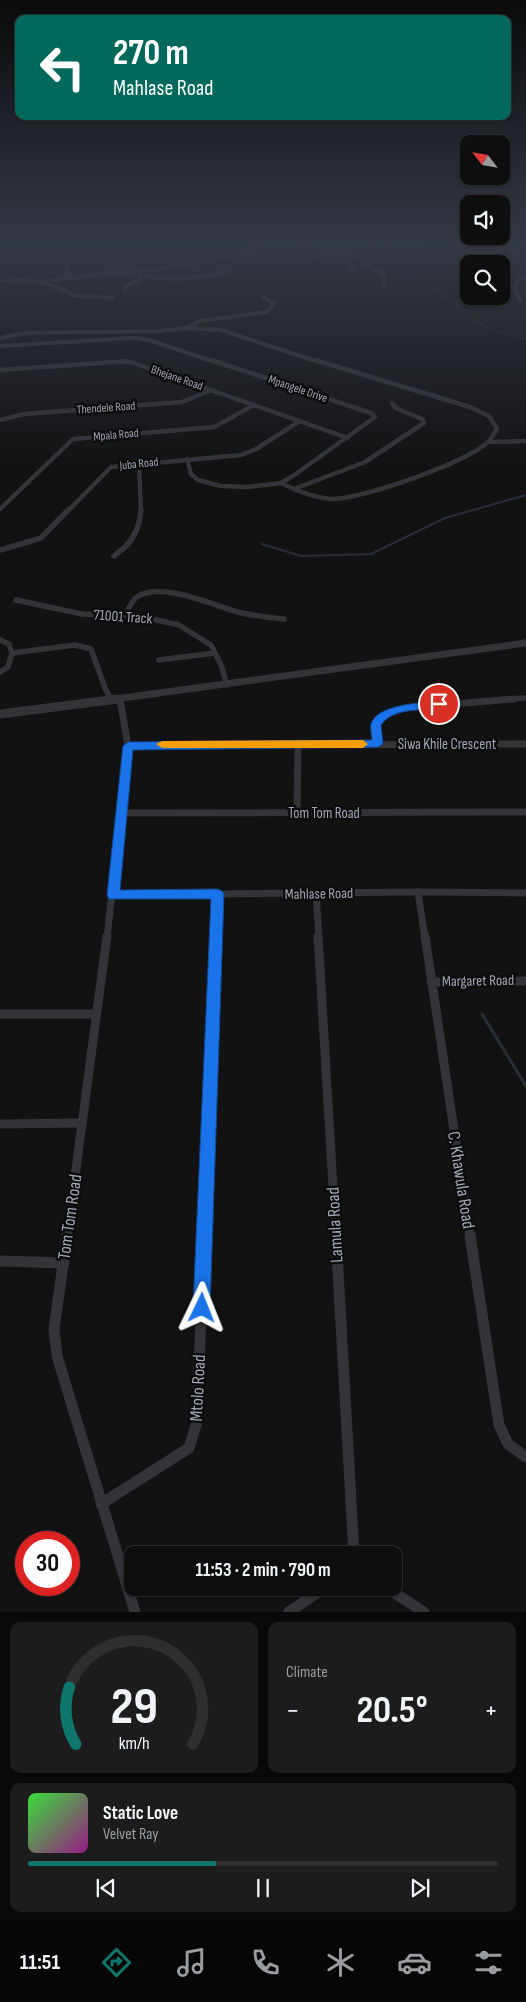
<!DOCTYPE html>
<html lang="en">
<head>
<meta charset="utf-8">
<style>
  body { margin:0; font-family:"Sofia Sans Condensed",sans-serif; background:#1c1c1c; color:#f1f3f6; height:100vh; display:flex; flex-direction:column; font-size:19px; white-space:nowrap }
  * { box-sizing:border-box; margin:0 }
  p { font-size:16px; color:#9b9c9e }
  .icon { flex:none; width:28px; height:28px; fill:none; stroke:currentColor; stroke-width:2; stroke-linecap:round; stroke-linejoin:round }
  .map { position:relative; height:1612px; overflow:hidden }
  .side { display:flex; flex-direction:column; gap:10px; padding:10px; background:#080808; flex:1 }
  .side>* { flex:none }
  .hud { position:absolute; left:15px; top:15px; width:496px; height:105px; border-radius:10px; box-shadow:0 1px 4px #0004,0 0 0 1px #2e2e2e; background:#00695c; color:#fff; overflow:hidden }
  .needle { width:32px; rotate:301deg }
  .fabs { position:absolute; left:460px; top:135px; display:grid; gap:10px }
  .fabs a { display:grid; place-items:center; width:50px; height:50px; border-radius:10px; background:#0e0e0e; box-shadow:0 1px 4px #0004,0 0 0 1px #2e2e2e; font-size:25px }
  .speed { position:absolute; left:15px; top:1531px; display:flex; gap:10px; font-size:25px; font-weight:700; text-align:center }
  .speed>* { display:grid; place-content:center; width:65px; height:65px; border-radius:50%; background:#0e0e0e; box-shadow:0 1px 4px #0004,0 0 0 1px #2e2e2e; line-height:1 }
  .speed .limit { border:8px solid #d22; background:#fff; color:#111 }
  .pin { position:absolute; display:grid; place-items:center; width:42px; height:42px; color:#fff; margin:-21px; border:2px solid #fff; border-radius:50%; box-shadow:0 1px 5px #0007 }
  .me { position:absolute; width:55px; margin:-28px; rotate:2deg; stroke-linejoin:round; filter:drop-shadow(0 0 4px #0008) }
  .turn { display:flex; align-items:center; gap:18px; height:105px; padding:0 15px; font-size:22px }
  .turn .icon { width:65px; height:65px; stroke-width:2.5 }
  .turn b { display:block; font-size:35px; line-height:42px }
  .big { font-size:38px; font-weight:700; line-height:1.1 }
  .side .card { flex:1; display:flex; flex-direction:column; justify-content:center; gap:8px; min-width:0; padding:0 18px; border-radius:10px; background:#1c1c1c }
  .side .dial { align-items:center; gap:0 }
  .dial svg { height:130px; overflow:visible; fill:none; stroke:#2e2e2e; stroke-width:7; stroke-linecap:round; text-anchor:middle }
  .dial text { fill:#f1f3f6; stroke:none }
  .song { display:flex; align-items:center; gap:15px }
  .cover { width:60px; height:60px; border-radius:8px; background:linear-gradient(135deg,hsl(120 70% 55%),hsl(310 70% 35%)) }
  .played { height:5px; border-radius:2px; background:linear-gradient(90deg,#0f766e 40%,#2e2e2e 40%) }
  .keys { display:flex; justify-content:space-around; direction:ltr }
  .heat { display:flex; justify-content:space-between; align-items:center; font-size:28px; direction:ltr }
  .side .tiles { flex:1; display:grid; gap:10px; grid-template-columns:1fr 1fr }
  .card:last-child { grid-column:span 2 }
  .trip { position:absolute; left:124px; top:1546px; width:278px; height:50px; border-radius:10px; background:#0e0e0e; box-shadow:0 1px 4px #0004,0 0 0 1px #2e2e2e; font-weight:700; line-height:50px; text-align:center }
  .tab-bar { display:flex; height:80px; justify-content:space-around; align-items:center; background:#060606; color:#9b9c9e }
  .tab-bar .icon { width:35px; height:35px }
  .tab-bar .current { color:#0f766e }
  .tab-bar b { font-size:22px; color:#f1f3f6 }
  .map>svg:first-child { display:block }
</style>
</head>
<body>
<div class="map">
<svg width="526" height="1612" viewBox="0 0 526 1612">
  <rect width="100%" height="100%" fill="#121213"/>
  <g fill="none" stroke-linecap="round" stroke-linejoin="round">
    <g stroke="#282e37" stroke-width="1">
      <path d="M332 247C353 245 381 244 398 259L397 265 408 277 438 290 441 295 458 306 462 313 489 329 526 339"/>
      <path d="M0 251 64 276"/>
      <path d="M153 272 216 265H238L270 255 322 248"/>
      <path d="M81 275 121 269 145 271"/>
      <path d="M31 280 52 272"/>
      <path d="M0 288 28 281"/>
    </g>
    <path stroke="#282e37" stroke-width="2" d="M262 544 301 556 371 554 445 518 526 495"/>
    <path stroke="#282e37" stroke-width="3" d="M482 1014 526 1086"/>
    <g stroke="#333338" stroke-width="4">
      <path d="M269 242 341 249 354 253 368 266 383 273 385 278 383 287"/>
      <path d="M368 242 385 245H418"/>
      <path d="M507 242 514 252 526 261"/>
      <path d="M508 242 526 246"/>
      <path d="M299 263 336 249"/>
      <path d="M68 264 65 267 69 272 66 276 72 278"/>
      <path d="M353 272 351 261 358 256"/>
      <path d="M137 273C166 284 199 277 228 272"/>
      <path d="M0 281 24 280 37 282 115 273H137L224 257 252 249 266 242"/>
      <path d="M42 283 62 289 72 295 113 298"/>
      <path d="M125 290 126 286 138 280 141 275"/>
      <path d="M520 301 515 290 517 281 526 277"/>
      <path d="M188 328 199 321 267 312 274 303 264 298"/>
      <path d="M0 338 28 333 158 331 186 328 221 330 319 362"/>
      <path d="M0 346 133 338 149 340 215 362"/>
      <path d="M120 362H130"/>
    </g>
    <g stroke="#333338" stroke-width="4.5">
      <path d="M0 370 128 361 348 438"/>
      <path d="M0 420 24 414 182 402 211 390"/>
      <path d="M490 442 526 441"/>
      <path d="M187 459 191 474 198 480 221 486 248 487 281 483 293 476 375 417 371 413 211 360"/>
      <path d="M139 463 141 512"/>
      <path d="M281 483C297 491 314 498 332 499 363 499 465 463 488 442 492 438 494 433 497 429L489 416 470 407 315 360"/>
      <path d="M294 489 365 462 424 423 422 419 396 408 392 403"/>
      <path d="M0 509 73 439 214 427 254 405"/>
      <path d="M67 512 111 467 241 455 256 449 300 421"/>
    </g>
    <g stroke="#333338" stroke-width="5.5">
      <path d="M0 550 41 538 68 510"/>
      <path d="M114 556C131 544 139 532 141 510"/>
      <path d="M16 600 82 614 138 616 179 625 211 645 221 665 227 685"/>
      <path d="M125 616C128 610 132 600 137 597 162 580 216 607 242 613 256 616 270 618 284 619"/>
      <path d="M0 640 9 644 12 653 8 667 0 672"/>
      <path d="M12 653 75 645 91 649 105 688 111 700"/>
      <path d="M159 660 215 653"/>
      <path d="M499 700 526 698"/>
    </g>
    <g stroke="#333338" stroke-width="7">
      <path d="M378 744 376 725C383 714 393 711 405 708L514 699"/>
      <path d="M128 746 526 744"/>
      <path d="M122 813 526 812"/>
      <path d="M297 813 298 745"/>
      <path d="M418 892 425 938"/>
      <path d="M316 894 319 938"/>
      <path d="M113 895 418 892 526 893"/>
      <path d="M107 938 128 746 120 699"/>
      <path d="M215 938 217 894"/>
    </g>
    <g stroke="#333338" stroke-width="9">
      <path d="M318 936 336 1237"/>
      <path d="M425 936 470 1237"/>
      <path d="M431 982 526 981"/>
      <path d="M0 1014H96"/>
      <path d="M0 1124 82 1123"/>
      <path d="M67 1237 107 936"/>
      <path d="M204 1237 215 936"/>
    </g>
    <g stroke="#333338" stroke-width="11">
      <path d="M67 1235 54 1330 57 1356 135 1612"/>
      <path d="M336 1235 354 1555"/>
      <path d="M470 1235 499 1425 508 1444 526 1457"/>
      <path d="M0 1261 64 1263"/>
      <path d="M101 1504 189 1448 197 1422 204 1235"/>
      <path d="M387 1588 424 1612"/>
      <path d="M289 1612 324 1588"/>
    </g>
    <path stroke="#333338" stroke-width="7" d="M108 700 526 643"/>
    <path stroke="#333338" stroke-width="9" d="M0 714 118 699"/>
  </g>
  <linearGradient id="sky" x2="0" y2="1"><stop stop-color="#0a0a0a"/><stop offset="0.52" stop-color="#333944"/><stop offset="1" stop-color="#333944" stop-opacity="0"/></linearGradient>
  <rect width="526" height="467" fill="url(#sky)"/>
  <path fill="#1a73e8" stroke="#114b97" d="M439 701 444 704 442 707C423 712 394 706 381 725L383 744 378 747 133 750 120 890 217 889 222 891 224 894 210 1308 208 1314 202 1316 196 1314 193 1308 211 899H109L107 895 123 746 128 742 372 740C372 735 370 728 371 724 377 704 422 703 439 701Z"/>
  <path fill="#f59e0b" d="M363 740 368 744 363 748H162L156 744 162 741Z"/>
  <g text-anchor="middle" dominant-baseline="central" stroke-width="5" stroke-linejoin="round" paint-order="stroke">
    <g font-size="12" fill="#a3a5b5" stroke="#0d0d0e">
      <text transform="translate(177 378) rotate(19)">Bhejane Road</text>
      <text transform="translate(298 389) rotate(19)">Mpangele Drive</text>
      <text transform="translate(106 408) rotate(-4)">Thendele Road</text>
      <text transform="translate(116 435) rotate(-5)">Mpala Road</text>
      <text transform="translate(139 464) rotate(-6)">Juba Road</text>
    </g>
    <g font-size="15" fill="#a3a5b5" stroke="#0d0d0e">
      <text transform="translate(123 617) rotate(4)">71001 Track</text>
      <text x="447" y="744">Siwa Khile Crescent</text>
      <text x="324" y="813">Tom Tom Road</text>
      <text transform="translate(319 894) rotate(-1)">Mahlase Road</text>
      <text transform="translate(478 981) rotate(-1)">Margaret Road</text>
    </g>
    <g font-size="18" fill="#a3a5b5" stroke="#0d0d0e">
      <text transform="translate(461 1180) rotate(81)">C. Khawula Road</text>
      <text transform="translate(70 1217) rotate(-82)">Tom Tom Road</text>
      <text transform="translate(335 1225) rotate(-93)">Lamula Road</text>
      <text transform="translate(198 1388) rotate(-87)">Mtolo Road</text>
    </g>
  </g>
</svg>
<div class="fabs">
<a><svg class="needle" viewBox="-14 -14 28 28"><path d="M0-13l5 13h-10z" fill="#e53935"/><path d="M0 13l5-13h-10z" fill="#9b9c9e"/></svg></a>
<a><svg class="icon" aria-label="sound" viewBox="0 0 24 24"><path d="M4 9h4l5-4v14l-5-4H4zM17 9q2 3 0 6"/></svg></a>
<a><svg class="icon" aria-label="search" viewBox="0 0 24 24"><circle cx="10" cy="10" r="6"/><path d="M15 15l6 6"/></svg></a>
</div>
<div class="speed"><div class="limit">30</div></div>
<div class="pin" style="left:439px;top:704px;background:#d93025"><svg class="icon" aria-label="arrive" viewBox="0 0 24 24"><path d="M6 21V4h12l-3 4 3 4H6"/></svg></div>
<svg class="me" style="left:202px;top:1308px" viewBox="-20 -20 40 40"><path d="M0-17L14 15 0 8-14 15z" fill="#1a73e8" stroke="#fff" stroke-width="4"/></svg>
<div class="trip">11:53 · 2 min · 790 m</div>
<div class="hud">
<div class="turn"><svg class="icon" aria-label="left" viewBox="0 0 24 24"><path d="M17 20v-9H6M10 6l-5 5 5 5"/></svg><div><b>270 m</b>Mahlase Road</div></div>
</div>
</div>
<section class="side">
<div class="tiles">
<div class="card dial"><svg viewBox="0 0 100 80">
<path d="M14 69A42 42 0 1 1 86 69"/>
<path d="M14 69A42 42 0 0 1 10 34" stroke="#0f766e"/>
<text x="50" y="56" font-size="32" font-weight="700">29</text>
<text x="50" y="72" font-size="11">km/h</text>
</svg></div>
<div class="card"><p>Climate</p>
<div class="heat"><a>−</a><b class="big">20.5°</b><a>+</a></div>
</div>
<div class="card">
<div class="song"><i class="cover"></i><div><b>Static Love</b><p>Velvet Ray</p></div></div>
<div class="played"></div>
<div class="keys"><svg class="icon" aria-label="previous" viewBox="0 0 24 24"><path d="M18 5L8 12l10 7zM5 5v14"/></svg><svg class="icon" aria-label="pause" viewBox="0 0 24 24"><path d="M8 5v14M16 5v14"/></svg><svg class="icon" aria-label="next" viewBox="0 0 24 24"><path d="M6 5l10 7-10 7zM19 5v14"/></svg></div>
</div>
</div>
</section>
<nav class="tab-bar">
<b>11:51</b>
<svg class="icon current" aria-label="directions" viewBox="0 0 24 24"><path d="M12 3l9 9-9 9-9-9zM9 14v-3h6M13 9l2 2-2 2"/></svg>
<svg class="icon" aria-label="music" viewBox="0 0 24 24"><path d="M9 18V5l10-2v13"/><circle cx="6" cy="18" r="3"/><circle cx="16" cy="16" r="3"/></svg>
<svg class="icon" aria-label="phone" viewBox="0 0 24 24"><path d="M5 4h4l2 5-3 2q2 4 5 5l2-3 5 2v4C11 20 4 13 5 4z"/></svg>
<svg class="icon" aria-label="climate" viewBox="0 0 24 24"><path d="M12 3v18M4 7l16 10M4 17L20 7"/></svg>
<svg class="icon" aria-label="car" viewBox="0 0 24 24"><path d="M5 17H2v-5l4-1 3-4h7l3 4 3 1v5h-3M9 17h6M6 11h13"/><circle cx="7" cy="17" r="2"/><circle cx="17" cy="17" r="2"/></svg>
<svg class="icon" aria-label="filters" viewBox="0 0 24 24"><path d="M4 7h16M4 17h16"/><circle cx="9" cy="7" r="2"/><circle cx="15" cy="17" r="2"/></svg>
</nav>
</body>
</html>
